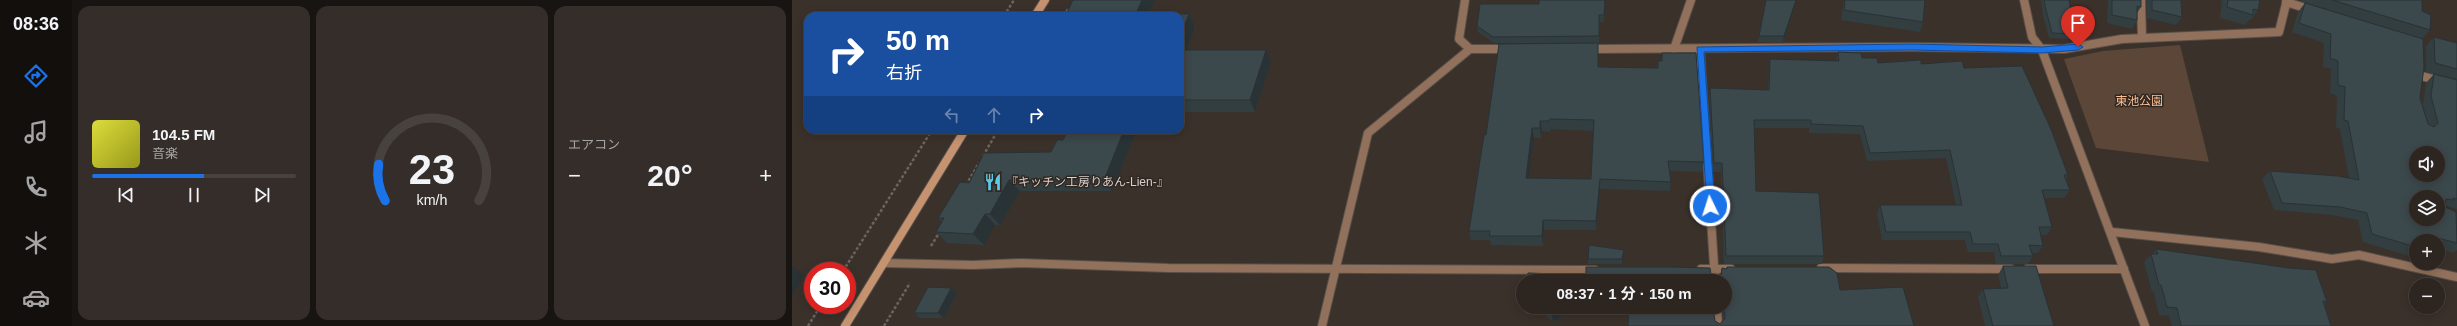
<!DOCTYPE html>
<html lang="ja">
<head>
<meta charset="utf-8">
<style>
  body { margin:0; font-family:Helvetica,"Noto Sans JP",sans-serif; background:#342d29; color:#f1f3f6; height:100vh; display:flex; flex-direction:column; font-size:15px; white-space:nowrap }
  * { box-sizing:border-box; margin:0 }
  p { font-size:13px; color:#a6a5a5 }
  .icon { flex:none; width:22px; height:22px; fill:none; stroke:currentColor; stroke-width:2; stroke-linecap:round; stroke-linejoin:round }
  .map { position:relative; flex:1; overflow:hidden }
  .details { display:flex; flex-direction:column; gap:6px; padding:6px; background:#181412; width:720px }
  .details>* { flex:none }
  .hud { position:absolute; left:12px; top:12px; width:380px; height:122px; border-radius:12px; box-shadow:0 2px 10px #0003,0 0 0 1px #48423e; background:#1a4fa0; color:#fff; overflow:hidden }
  .fabs { position:absolute; left:1617px; top:146px; display:grid; gap:8px }
  .fabs a { display:grid; place-items:center; width:36px; height:36px; border-radius:50%; background:#2c2520; box-shadow:0 2px 10px #0003,0 0 0 1px #48423e; font-size:20px }
  .speed { position:absolute; left:12px; top:262px; display:flex; gap:8px; font-size:20px; font-weight:700; text-align:center }
  .speed>* { display:grid; place-content:center; width:52px; height:52px; border-radius:50%; background:#2c2520; box-shadow:0 2px 10px #0003,0 0 0 1px #48423e; line-height:1 }
  .speed .limit { border:6px solid #d22; background:#fff; color:#111 }
  .pin { position:absolute; display:grid; place-items:center; width:34px; height:34px; color:#fff; margin:-41px -17px; border-radius:50% 50% 50% 0; rotate:-45deg; box-shadow:0 0 4px #0007 }
  .pin .icon { rotate:45deg }
  .me { position:absolute; width:44px; margin:-22px; rotate:356deg; stroke-linejoin:round; filter:drop-shadow(0 0 3px #0008) }
  .turn { display:flex; align-items:center; gap:14px; height:84px; padding:0 16px; font-size:18px }
  .turn .icon { width:52px; height:52px; stroke-width:2.5 }
  .turn b { display:block; font-size:28px; line-height:34px }
  .lanes { display:flex; align-items:center; height:38px; padding:0 16px; background:#0003; justify-content:center; gap:20px; direction:ltr }
  .lanes .off { opacity:.35 }
  .big { font-size:30px; font-weight:700; line-height:1.1 }
  .details .widget { flex:1; display:flex; flex-direction:column; justify-content:center; gap:6px; min-width:0; padding:0 14px; border-radius:12px; background:#342d29 }
  .details .dial { align-items:center; gap:0 }
  .dial svg { height:104px; overflow:visible; fill:none; stroke:#48423e; stroke-width:7; stroke-linecap:round; text-anchor:middle }
  .dial text { fill:#f1f3f6; stroke:none }
  .song { display:flex; align-items:center; gap:12px }
  .cover { width:48px; height:48px; border-radius:6px; background:linear-gradient(135deg,hsl(60 70% 55%),hsl(60 70% 35%)) }
  .played { height:4px; border-radius:2px; background:linear-gradient(90deg,#1a73e8 55%,#48423e 55%) }
  .keys { display:flex; justify-content:space-around; direction:ltr }
  .heat { display:flex; justify-content:space-between; align-items:center; font-size:22px; direction:ltr }
  .details .tiles { flex:1; display:grid; gap:6px; grid-template-columns:repeat(3,1fr) }
  .trip { position:absolute; left:724px; top:274px; width:216px; height:40px; border-radius:20px; background:#2c2520; box-shadow:0 2px 10px #0003,0 0 0 1px #48423e; font-weight:700; line-height:40px; text-align:center }
  main { display:flex; flex:1; min-height:0 }
  .menu { display:flex; flex-direction:column; width:72px; justify-content:space-around; align-items:center; background:#120f0d; color:#a6a5a5 }
  .menu .icon { width:28px; height:28px }
  .menu .active { color:#1a73e8 }
  .menu b { font-size:18px; color:#f1f3f6 }
  .map>svg:first-child { display:block }
</style>
</head>
<body>
<main>
<nav class="menu">
<b>08:36</b>
<svg class="icon active" aria-label="directions" viewBox="0 0 24 24"><path d="M12 3l9 9-9 9-9-9zM9 14v-3h6M13 9l2 2-2 2"/></svg>
<svg class="icon" aria-label="music" viewBox="0 0 24 24"><path d="M9 18V5l10-2v13"/><circle cx="6" cy="18" r="3"/><circle cx="16" cy="16" r="3"/></svg>
<svg class="icon" aria-label="phone" viewBox="0 0 24 24"><path d="M5 4h4l2 5-3 2q2 4 5 5l2-3 5 2v4C11 20 4 13 5 4z"/></svg>
<svg class="icon" aria-label="climate" viewBox="0 0 24 24"><path d="M12 3v18M4 7l16 10M4 17L20 7"/></svg>
<svg class="icon" aria-label="car" viewBox="0 0 24 24"><path d="M5 17H2v-5l4-1 3-4h7l3 4 3 1v5h-3M9 17h6M6 11h13"/><circle cx="7" cy="17" r="2"/><circle cx="17" cy="17" r="2"/></svg>
</nav>
<section class="details">
<div class="tiles">
<div class="widget">
<div class="song"><i class="cover"></i><div><b>104.5 FM</b><p>音楽</p></div></div>
<div class="played"></div>
<div class="keys"><svg class="icon" aria-label="previous" viewBox="0 0 24 24"><path d="M18 5L8 12l10 7zM5 5v14"/></svg><svg class="icon" aria-label="pause" viewBox="0 0 24 24"><path d="M8 5v14M16 5v14"/></svg><svg class="icon" aria-label="next" viewBox="0 0 24 24"><path d="M6 5l10 7-10 7zM19 5v14"/></svg></div>
</div>
<div class="widget dial"><svg viewBox="0 0 100 80">
<path d="M14 69A42 42 0 1 1 86 69"/>
<path d="M14 69A42 42 0 0 1 9 41" stroke="#1a73e8"/>
<text x="50" y="56" font-size="32" font-weight="700">23</text>
<text x="50" y="72" font-size="11">km/h</text>
</svg></div>
<div class="widget"><p>エアコン</p>
<div class="heat"><a>−</a><b class="big">20°</b><a>+</a></div>
</div>
</div>
</section>
<div class="map">
<svg width="1665" height="326" viewBox="0 0 1665 326">
  <rect width="100%" height="100%" fill="#3b312b"/>
  <path fill="#5b4637" d="M1388 45 1417 162 1304 148 1272 59 1311 51Z"/>
  <g fill="none" stroke-linecap="round" stroke-linejoin="round">
    <g stroke="#574e48" stroke-width="10">
      <g id="street">
        <path d="M673 0 667 39 678 49H717"/>
        <path d="M1232 0 1240 37 1250 50 1353 326"/>
        <path d="M1349 0 1350 38"/>
        <path d="M1494 2 1520 10"/>
        <path d="M797 49 1120 47 1272 49 1330 39 1487 32 1495 0"/>
        <path d="M882 49 899 0"/>
        <path d="M908 49 923 281"/>
        <path d="M1629 76 1665 85"/>
        <path d="M1320 232 1467 247 1540 259 1567 255 1665 277"/>
        <path d="M92 263 181 265 229 263 376 268 803 270"/>
        <path d="M1029 268 1219 269"/>
        <path d="M909 269H939"/>
        <path d="M1235 269H1332"/>
        <path d="M925 307 926 326"/>
        <path d="M530 326 576 133 678 49"/>
      </g>
    </g>
    <g stroke="#574e48" stroke-width="10">
      <g id="secondary">
        <path d="M243 16 253 0"/>
        <path d="M53 326 173 130"/>
      </g>
    </g>
    <g stroke="#6c635e" stroke-width="2.5" stroke-dasharray="3 2" stroke-linecap="butt">
      <path d="M212 16 222 0"/>
      <path d="M272 16 276 9"/>
      <path d="M191 156 206 130"/>
      <path d="M174 185 187 163"/>
      <path d="M139 246 147 233"/>
      <path d="M51 271 140 130"/>
      <path d="M16 326 29 305"/>
      <path d="M92 326 118 283"/>
    </g>
    <use href="#street" stroke="#91715b" stroke-width="8"/>
    <use href="#secondary" stroke="#c59370" stroke-width="8"/>
  </g>
  <g fill="#333e41" fill-rule="evenodd">
    <path d="M281 0H363L356 14H397L403 26 394 50H474L479 62 463 112H388V16H273Z"/>
    <path d="M813 0 812 22H808L807 43H702L686 32 685 26 747 4Z"/>
    <path d="M974 0H1004L991 42H966Z"/>
    <path d="M1052 0H1133L1131 22 1128 32 1049 20Z"/>
    <path d="M1249 0H1277L1284 34 1281 39 1257 38 1251 16Z"/>
    <path d="M1316 0H1349V7L1345 13V20L1340 29 1315 23Z"/>
    <path d="M1354 0H1389L1390 17 1384 25 1355 18Z"/>
    <path d="M1430 0H1468L1466 10 1459 20H1457L1453 25 1428 18Z"/>
    <path d="M1509 0H1630V11L1638 30 1630 39 1509 1Z"/>
    <path d="M1513 3 1628 98 1631 105 1634 83 1642 74 1665 80V209L1654 206 1653 207 1665 214V250L1662 253 1646 249V241H1624V258L1571 242 1566 220 1540 215 1482 210 1470 179 1478 171 1557 178 1548 129 1544 128 1545 96 1538 93 1539 69 1531 67 1532 43 1500 32 1506 12ZM1624 197H1646L1624 219Z"/>
    <path d="M1642 37 1665 43V79L1634 72V46Z"/>
    <path d="M806 43V67L866 68V61H870V53L912 162 910 172 878 171 879 182 878 191 808 189 804 230H752L751 246 699 245 698 240H679L677 231 694 135ZM759 129 801 131 799 179 736 178 742 138H749L750 131 758 132Z"/>
    <path d="M1046 52 1070 58 1086 63 1129 64 1172 68 1276 175 1274 179 1278 190 1272 198H1252L1260 227 1255 235H1249L1251 246 1246 253H1240L1241 256 1236 264H1204L1202 252H1176L1173 240H1090L1085 213 1088 205H1164L1154 158 1075 161 1068 134 1017 133V128H962L964 191 1032 256 1030 264H932L929 172H921L917 96 918 88 976 90 977 68 978 59 1044 61Z"/>
    <path d="M276 130H345L320 191H228L208 225H203L192 245 155 243 144 232 150 222 146 218 177 183 259 152 271 140Z"/>
    <path d="M1364 249 1535 302 1532 304 1539 326H1380L1377 316 1367 315 1362 293 1360 292 1352 262 1359 254H1361Z"/>
    <path d="M832 255 830 264H796V259Z"/>
    <path d="M1211 266 1262 326H1193L1186 297 1191 289 1209 288 1206 275Z"/>
    <path d="M935 267 1048 290 1122 326H836L923 321 928 324 931 320 930 307H933V281L794 275H919L924 278 928 276 930 268 934 269Z"/>
    <path d="M159 288 165 293 152 318H128L122 313Z"/>
    <path d="M732 307H782L761 322 754 315 733 314Z"/>
  </g>
  <g fill="#293235">
    <path d="M350 0H363L355 16 344 14Z"/>
    <path d="M1004 0 991 42 992 36Z"/>
    <path d="M397 14 403 26 390 62 388 59V38Z"/>
    <path d="M474 50 479 62 463 112 458 100Z"/>
    <path d="M748 121 750 131 749 138 748 128Z"/>
    <path d="M740 128 742 138 735 188 734 178Z"/>
    <path d="M332 130H345L320 191 312 180Z"/>
    <path d="M808 179V189L804 230V221Z"/>
    <path d="M217 180 228 191 208 225 198 214Z"/>
    <path d="M193 214 203 225 192 245 181 234Z"/>
    <path d="M751 220 752 230 751 246 750 236Z"/>
    <path d="M832 250V255L830 264V259Z"/>
    <path d="M0 266 12 275 0 296Z"/>
    <path d="M159 288 165 293 152 318 146 313Z"/>
    <path d="M770 307H782L761 322 760 314Z"/>
  </g>
  <g fill="#3b484c" stroke="#293235" fill-rule="evenodd">
    <path d="M281 0H350L344 14H397L388 38V16H273Z"/>
    <path d="M747 0H813L812 15H807V36L701 37 685 26 688 4H747Z"/>
    <path d="M974 0H1004L992 36H967Z"/>
    <path d="M1053 0H1133L1131 22 1052 10Z"/>
    <path d="M1252 0H1277L1284 34 1260 33 1254 10Z"/>
    <path d="M1320 0H1349V7L1345 6V20L1320 15Z"/>
    <path d="M1360 0H1389L1390 17 1360 10Z"/>
    <path d="M1436 0H1468L1466 10 1461 9V15L1435 7Z"/>
    <path d="M1540 0H1630V11L1639 15 1638 30Z"/>
    <path d="M1513 3 1631 39 1632 67 1628 98 1636 124 1642 127 1646 123 1639 96 1642 74 1665 80V199L1661 198 1662 200 1654 199 1651 206 1664 212 1665 243 1638 236 1639 241H1624V247L1580 234 1575 213 1548 207 1490 203 1478 171 1546 176 1567 180 1556 121 1552 120 1553 87 1546 85V61L1538 58 1539 34 1507 23ZM1624 153H1646V175H1624ZM1627 192 1638 196V197H1646V219H1624V200L1622 198Z"/>
    <path d="M1642 37 1665 43V69L1643 63Z"/>
    <path d="M806 43V67L866 68V61H870V53H904L912 162 876 161 879 182 808 179 804 221 751 220 750 236H697L698 231H677L692 135H694L707 44ZM758 119 802 120 799 179 734 178 740 128H748V121H757Z"/>
    <path d="M388 50H474L458 100H388Z"/>
    <path d="M1046 52 1069 53 1070 58H1085L1086 63 1129 60V64L1170 61 1172 68 1230 66 1259 129 1276 175H1272L1278 190H1250L1260 227H1247L1251 246 1237 245 1241 256H1209L1206 244H1181L1178 232H1094L1088 205H1170L1158 150 1078 153 1071 126 1019 124V120H962L964 191 1027 193 1032 256H934L930 163H922L918 88 977 90 978 59 1047 61Z"/>
    <path d="M276 130H332L312 180H217L198 214H193L181 234 144 232 152 218H146L168 182 177 183 192 153 259 152 265 140H271Z"/>
    <path d="M797 245 832 250 830 259H796Z"/>
    <path d="M1364 249 1497 268 1524 270 1535 302 1531 301 1539 326H1389L1385 308 1375 307 1369 285H1367L1359 254H1366Z"/>
    <path d="M1211 266H1244L1262 326H1201L1191 289 1216 288Z"/>
    <path d="M794 267H880L918 268 919 275 924 278 929 275 930 268 935 269V267H1037L1045 273 1048 290 1111 287 1122 326H836L837 307H921L923 321 928 324 933 318 932 307H933V281H735L736 273 794 275Z"/>
    <path d="M136 287 159 288 146 313H122Z"/>
    <path d="M753 307H770L760 314Z"/>
  </g>
  <path fill="#1a73e8" stroke="#114b97" d="M1120 44 1250 47 1286 44 1291 47 1286 50 1250 53 1120 50 912 52 923 206 921 209H915L905 47Z"/>
  <defs>
    <g id="restaurant-bare" transform="scale(1.38)"><path d="M-5-6h1v4h1v-4h1v4h1v-4h1v5L-1.5 .5V6h-2V.5L-5-1ZM5-6V6H3V1.5H1.5Q1.5-4 5-6Z" fill="#5bc8e6" stroke="#312721" stroke-width="2.5" paint-order="stroke"/></g>
  </defs>
  <g fill-rule="evenodd">
    <use href="#restaurant-bare" x="201" y="182"/>
  </g>
  <g text-anchor="middle" dominant-baseline="central" stroke-width="3" stroke-linejoin="round" paint-order="stroke">
    <g font-size="12" fill="#f9c098" stroke="#312721">
      <text x="1347" y="101">東池公園</text>
    </g>
    <g font-size="12" fill="#d7d0cc" stroke="#312721" text-anchor="start">
      <text x="214" y="182">『キッチン工房りあん-Lien-』</text>
    </g>
  </g>
</svg>
<div class="fabs">
<a><svg class="icon" aria-label="sound" viewBox="0 0 24 24"><path d="M4 9h4l5-4v14l-5-4H4zM17 9q2 3 0 6"/></svg></a>
<a><svg class="icon" aria-label="layers" viewBox="0 0 24 24"><path d="M12 4l9 5-9 5-9-5zM3 14l9 5 9-5"/></svg></a>
<a>+</a>
<a>−</a>
</div>
<div class="speed"><div class="limit">30</div></div>
<div class="pin" style="left:1286px;top:47px;background:#d93025"><svg class="icon" aria-label="arrive" viewBox="0 0 24 24"><path d="M6 21V4h12l-3 4 3 4H6"/></svg></div>
<svg class="me" style="left:918px;top:206px" viewBox="-20 -20 40 40"><circle r="17" fill="#1a73e8" stroke="#fff" stroke-width="3"/><path d="M0-11L8 9 0 5-8 9z" fill="#fff"/></svg>
<div class="trip">08:37 · 1 分 · 150 m</div>
<div class="hud">
<div class="turn"><svg class="icon" aria-label="right" viewBox="0 0 24 24"><path d="M7 20v-9h11M14 6l5 5-5 5"/></svg><div><b>50 m</b>右折</div></div>
<div class="lanes"><svg class="icon off" aria-label="left" viewBox="0 0 24 24"><path d="M17 20v-9H6M10 6l-5 5 5 5"/></svg><svg class="icon off" aria-label="ahead" viewBox="0 0 24 24"><path d="M12 20V5M6 11l6-6 6 6"/></svg><svg class="icon" aria-label="right" viewBox="0 0 24 24"><path d="M7 20v-9h11M14 6l5 5-5 5"/></svg></div>
</div>
</div>
</main>
</body>
</html>
